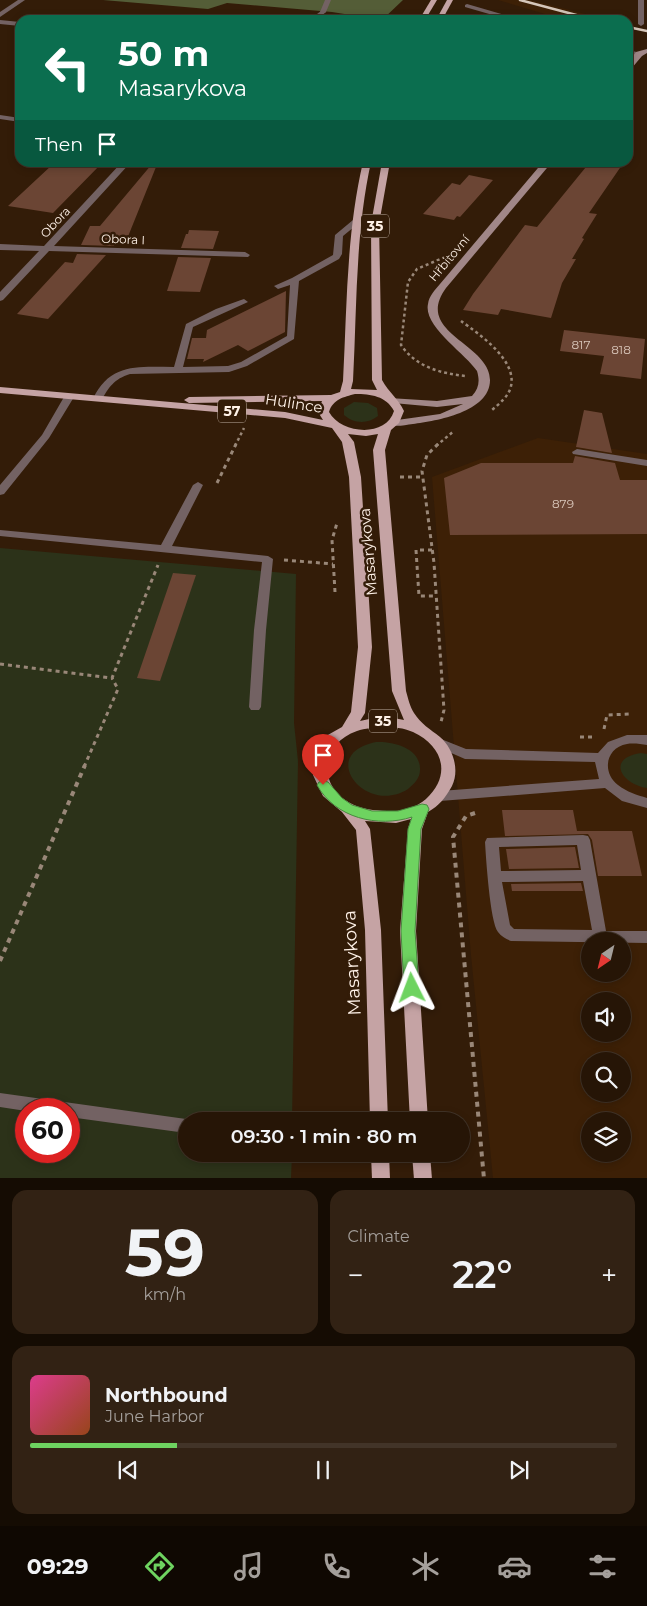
<!DOCTYPE html>
<html lang="en">
<head>
<meta charset="utf-8">
<style>
  body { margin:0; font-family:Montserrat,sans-serif; background:#322214; color:#f1f3f6; height:100vh; display:flex; flex-direction:column; font-size:19px; white-space:nowrap }
  * { box-sizing:border-box; margin:0 }
  p { font-size:16px; color:#a49f9b }
  .icon { flex:none; width:28px; height:28px; fill:none; stroke:currentColor; stroke-width:2; stroke-linecap:round; stroke-linejoin:round }
  .map { position:relative; height:1178px; overflow:hidden }
  .panel { display:flex; flex-direction:column; gap:12px; padding:12px; background:#150c03; flex:1 }
  .panel>* { flex:none }
  .hud { position:absolute; left:15px; top:15px; width:618px; height:152px; border-radius:15px; box-shadow:0 2px 8px #0003,0 0 0 1px #423428; background:#0b6e4f; color:#fff; overflow:hidden }
  .needle { width:32px; rotate:215deg }
  .fabs { position:absolute; left:581px; top:932px; display:grid; gap:10px }
  .fabs a { display:grid; place-items:center; width:50px; height:50px; border-radius:50%; background:#261506; box-shadow:0 2px 8px #0003,0 0 0 1px #423428; font-size:25px }
  .speed { position:absolute; left:15px; top:1098px; display:flex; gap:10px; font-size:25px; font-weight:700; text-align:center }
  .speed>* { display:grid; place-content:center; width:65px; height:65px; border-radius:50%; background:#261506; box-shadow:0 2px 8px #0003,0 0 0 1px #423428; line-height:1 }
  .speed .limit { border:8px solid #d22; background:#fff; color:#111 }
  .pin { position:absolute; display:grid; place-items:center; width:42px; height:42px; color:#fff; margin:-51px -21px; border-radius:50% 50% 50% 0; rotate:-45deg; box-shadow:0 0 5px #0007 }
  .pin .icon { rotate:45deg }
  .me { position:absolute; width:55px; margin:-28px; rotate:357deg; stroke-linejoin:round; filter:drop-shadow(0 0 4px #0008) }
  .turn { display:flex; align-items:center; gap:18px; height:105px; padding:0 20px; font-size:22px }
  .turn .icon { width:65px; height:65px; stroke-width:2.5 }
  .turn b { display:block; font-size:35px; line-height:42px }
  .then { display:flex; align-items:center; height:48px; padding:0 20px; background:#0003; gap:10px; font-size:19px }
  .big { font-size:38px; font-weight:600; line-height:1.1 }
  .panel .widget { flex:1; display:flex; flex-direction:column; justify-content:center; gap:8px; min-width:0; padding:0 18px; border-radius:15px; background:#322214 }
  .panel .dial { align-items:center; gap:0 }
  .dial b { font-size:65px; line-height:1 }
  .song { display:flex; align-items:center; gap:15px }
  .cover { width:60px; height:60px; border-radius:8px; background:linear-gradient(135deg,hsl(330 70% 55%),hsl(20 70% 35%)) }
  .played { height:5px; border-radius:2px; background:linear-gradient(90deg,#6ed360 25%,#423428 25%) }
  .keys { display:flex; justify-content:space-around; direction:ltr }
  .heat { display:flex; justify-content:space-between; align-items:center; font-size:28px; direction:ltr }
  .panel .tiles { flex:1; display:grid; gap:12px; grid-template-columns:1fr 1fr }
  .widget:last-child { grid-column:span 2 }
  .trip { position:absolute; left:178px; top:1112px; width:292px; height:50px; border-radius:25px; background:#261506; box-shadow:0 2px 8px #0003,0 0 0 1px #423428; font-weight:600; line-height:50px; text-align:center }
  .menu { display:flex; height:80px; justify-content:space-around; align-items:center; background:#0f0802; color:#a49f9b }
  .menu .icon { width:35px; height:35px }
  .menu .active { color:#6ed360 }
  .menu b { font-size:22px; color:#f1f3f6 }
  .map>svg:first-child { display:block }
</style>
</head>
<body>
<div class="map">
<svg width="647" height="1179" viewBox="0 0 647 1179">
  <rect width="100%" height="100%" fill="#331c08"/>
  <g fill="#3d2006" fill-rule="evenodd">
    <path d="M498 0H530L609 20H565Z"/>
    <path d="M538 438 647 454V1178H493L471 955 432 477ZM590 941H622V974H590ZM590 1001H622V1034H590ZM590 1061H622V1094H590ZM590 1121H622V1154H590Z"/>
  </g>
  <g fill="#2c3219" fill-rule="evenodd">
    <path d="M354 402 368 403 377 408 378 416C368 424 354 424 344 415V408Z"/>
    <path d="M0 548 296 574 294 723 298 761 292 1121H186V1154H292L291 1178H0ZM26 1109H69V1151H26Z"/>
    <path d="M376 742C393 741 421 748 420 770 420 778 414 784 408 789 366 816 316 754 376 742Z"/>
    <path d="M641 753 647 754V788C621 784 606 758 641 753Z"/>
  </g>
  <path fill="#545d37" d="M103 0H403L382 20 332 12 227 3 208 9Z"/>
  <g fill="#6b4534">
    <path d="M75 162H103L53 213 8 206 52 165 70 167Z"/>
    <path d="M590 162H624L589 213 597 214 582 238 584 239 572 259H576L562 283 551 318 501 309 498 315 463 310 473 294 525 225 537 227Z"/>
    <path d="M152 164 156 167 127 239H116L114 246 81 245 90 226H100Z"/>
    <path d="M469 175 493 180 460 217 457 216 454 220 423 214 452 183 460 185Z"/>
    <path d="M189 230 219 231 213 249 181 248 186 234H188Z"/>
    <path d="M77 254 106 255 48 319 17 314 65 262 73 263Z"/>
    <path d="M178 257 211 258 200 292 167 291Z"/>
    <path d="M286 291 285 332 248 351 238 345 203 362 204 359H187L192 338H206L207 330Z"/>
    <path d="M564 330 645 339 641 379 600 374 604 356 560 351Z"/>
    <path d="M584 410 602 413 612 453 576 447Z"/>
    <path d="M575 456 615 463 620 480H647V534L450 535 444 478 481 463H573Z"/>
    <path d="M173 573 196 575 160 681 137 678Z"/>
    <path d="M502 810H573L577 831H632L642 876H598L592 840 588 834 505 836Z"/>
    <path d="M575 847 579 868 509 869 506 849Z"/>
    <path d="M581 883 583 891H512L511 884Z"/>
  </g>
  <g fill="none" stroke-linecap="round" stroke-linejoin="round">
    <path stroke="#998778" stroke-width="2" stroke-dasharray="2.5 2.5" stroke-linecap="butt" d="M628 90 634 82"/>
    <g stroke="#998778" stroke-width="2.5" stroke-dasharray="3 3" stroke-linecap="butt">
      <path d="M445 257 417 269 408 282 401 345C416 367 440 373 465 376"/>
      <path d="M461 321C479 334 517 360 511 386 509 396 500 403 492 410"/>
      <path d="M235 446 244 428"/>
      <path d="M436 446 454 431"/>
    </g>
    <g stroke="#998778" stroke-width="3" stroke-dasharray="4 4" stroke-linecap="butt">
      <path d="M438 444 427 455 422 471 434 563 444 710 441 722"/>
      <path d="M400 477H421"/>
      <path d="M217 483 236 444"/>
      <path d="M432 550H416L419 596H436"/>
      <path d="M284 560 333 564"/>
      <path d="M335 592 332 540 337 523"/>
      <path d="M0 664 112 678 158 565"/>
      <path d="M604 729 607 715 631 714"/>
      <path d="M580 737H594"/>
      <path d="M84 767 118 689 112 678"/>
    </g>
    <g stroke="#998778" stroke-width="4" stroke-dasharray="5 5" stroke-linecap="butt">
      <path d="M475 813 466 816 453 837 484 1179"/>
      <path d="M0 961 85 765"/>
    </g>
    <g fill="#736263" fill-rule="evenodd">
      <path d="M325 0H331L326 12 323 14 320 12Z"/>
      <path d="M467 4 519 19 520 20H510L465 7V5Z"/>
      <path d="M628 50 641 53 642 54 639 56 628 54Z"/>
      <path d="M353 220 360 222 343 236 342 254 339 259 299 281 294 339 247 366 229 372 130 374C114 379 109 387 101 401H95L93 399C110 362 140 367 174 367L186 324 216 309 241 300 244 299 248 302 193 327 183 367 228 366 241 362 287 336 290 285 278 289 274 286 292 278 333 255 335 235Z"/>
      <path d="M69 394 74 397 49 438 4 494 0 495V485L42 435 64 397Z"/>
      <path d="M577 449 647 460V466L573 454 572 452Z"/>
      <path d="M198 482 203 485 172 546 268 556 273 559 266 630 261 707 259 710H251L249 707 254 630 262 562 0 536V530L161 545 193 485Z"/>
      <path d="M627 735H647V745C641 744 633 743 627 744 605 748 602 773 618 785 627 792 637 795 647 798V808L622 801 605 788 440 801 435 799 433 796 435 793 440 791 599 779 595 762 465 759 433 745 431 742 433 739H441L466 749 598 753 608 742Z"/>
      <path d="M583 835 588 836 590 840 606 931H647V943L511 941C506 939 501 936 498 932 490 922 486 858 485 842L487 838ZM577 845 581 870 501 871 499 847ZM583 881 592 930 514 929 510 925 502 882Z"/>
      <path d="M0 1093 186 1119 192 1121H186V1133L69 1117V1109H26V1111L0 1107Z"/>
    </g>
    <g fill="#736263" fill-rule="evenodd">
      <path d="M18 0H25L0 17V12Z"/>
      <path d="M638 0H644V24L641 26 638 24Z"/>
      <path d="M321 11 326 12 316 20H309Z"/>
      <path d="M0 20 20 22V26L0 24Z"/>
      <path d="M0 115 20 118V122L0 119Z"/>
      <path d="M122 162H131L54 246 245 252 250 255 248 257 49 251 3 300 0 301V292L39 251 0 250V244L44 246Z"/>
    </g>
    <g fill="#a18788" fill-rule="evenodd">
      <path d="M647 49V53L642 56 631 69H628V63L636 52Z"/>
      <path d="M543 162H552L446 288C413 333 490 343 490 380 490 412 436 421 413 424 405 425 397 427 390 425L389 423 390 421 440 414 463 404 437 407 393 403 389 402 388 400 389 398 437 401 472 396C479 388 480 381 477 371 466 354 423 326 428 304 429 296 435 290 440 284Z"/>
    </g>
    <g fill="#c5a3a4" fill-rule="evenodd">
      <path d="M431 0H437L425 20H419Z"/>
      <path d="M447 0H453L442 20H436Z"/>
      <path d="M363 162H371C355 235 357 308 353 381L351 389 377 390 372 380 371 224 382 162H390L379 224 382 380C389 393 398 398 404 411L399 423 391 430 385 450 406 691C408 698 410 707 414 713 421 724 430 729 440 737 453 748 460 770 452 786 446 797 439 806 428 812L422 829 416 931 428 1121H410L400 931 408 829 411 819 396 823 365 821 370 829 381 930 388 1121H370L365 930 356 830 342 812 323 796 313 775 314 756 316 753 326 736 342 727 351 712 358 647 349 477 342 442 332 428 285 418 0 393V387L285 412 323 420 318 412 322 401 189 403 184 400 189 397 331 395 340 392 343 381C347 308 346 235 363 162ZM355 394C371 394 386 396 394 411 386 438 341 434 329 412 333 399 344 397 355 394ZM348 434 366 436 378 434 373 450 392 691 404 720 383 716 360 721 365 713 372 647 361 477 354 442ZM383 726C393 727 404 728 413 732 443 746 452 775 426 799 416 808 401 812 387 811 374 810 362 810 350 803 317 786 321 743 357 731 365 728 374 728 383 726Z"/>
      <path d="M371 1154H389L390 1179H372Z"/>
      <path d="M412 1154H430L432 1179H414Z"/>
    </g>
    <g stroke="#d5c6ba" stroke-width="2.5">
      <path d="M520 0 595 20"/>
      <path d="M628 27 647 31"/>
    </g>
  </g>
  <path fill="#6ed360" stroke="#48893e" d="M323 781 328 782 342 798 352 805 372 811H398L422 804 427 805 429 809 421 829 415 931 419 988 417 992 412 994 406 992 404 988 401 931 408 829 412 817C378 828 335 818 317 785L319 782Z"/>
  <g text-anchor="middle" dominant-baseline="central" stroke-width="5" stroke-linejoin="round" paint-order="stroke">
    <g font-size="12" fill="#fef1e7" stroke="#331c08">
      <text transform="translate(55 222) rotate(-47)">Obora</text>
      <text transform="translate(123 239) rotate(2)">Obora I</text>
      <text transform="translate(449 258) rotate(-50)">Hřbitovní</text>
    </g>
    <g font-size="12" fill="#d9c6ba">
      <text x="581" y="344">817</text>
      <text x="621" y="349">818</text>
      <text x="563" y="503">879</text>
    </g>
    <g fill="#331c08" stroke="#c1b1a4" stroke-width="1">
      <rect x="361" y="214.5" width="28" height="23" rx="4"/>
      <rect x="218" y="399.5" width="28" height="23" rx="4"/>
      <rect x="369" y="709.5" width="28" height="23" rx="4"/>
    </g>
    <g font-size="14" font-weight="bold" fill="#fef1e7">
      <text x="375" y="226">35</text>
      <text x="232" y="411">57</text>
      <text x="383" y="721">35</text>
    </g>
    <g font-size="15" fill="#fef1e7" stroke="#331c08">
      <text transform="translate(294 403) rotate(9)">Hulince</text>
      <text transform="translate(368 552) rotate(-95)">Masarykova</text>
    </g>
    <g font-size="18" fill="#fef1e7" stroke="#331c08">
      <text transform="translate(352 963) rotate(-93)">Masarykova</text>
    </g>
  </g>
</svg>
<div class="fabs">
<a><svg class="needle" viewBox="-14 -14 28 28"><path d="M0-13l5 13h-10z" fill="#e53935"/><path d="M0 13l5-13h-10z" fill="#a49f9b"/></svg></a>
<a><svg class="icon" aria-label="sound" viewBox="0 0 24 24"><path d="M4 9h4l5-4v14l-5-4H4zM17 9q2 3 0 6"/></svg></a>
<a><svg class="icon" aria-label="search" viewBox="0 0 24 24"><circle cx="10" cy="10" r="6"/><path d="M15 15l6 6"/></svg></a>
<a><svg class="icon" aria-label="layers" viewBox="0 0 24 24"><path d="M12 4l9 5-9 5-9-5zM3 14l9 5 9-5"/></svg></a>
</div>
<div class="speed"><div class="limit">60</div></div>
<div class="pin" style="left:323px;top:785px;background:#d93025"><svg class="icon" aria-label="arrive" viewBox="0 0 24 24"><path d="M6 21V4h12l-3 4 3 4H6"/></svg></div>
<svg class="me" style="left:412px;top:988px" viewBox="-20 -20 40 40"><path d="M0-17L14 15 0 8-14 15z" fill="#6ed360" stroke="#fff" stroke-width="4"/></svg>
<div class="trip">09:30 · 1 min · 80 m</div>
<div class="hud">
<div class="turn"><svg class="icon" aria-label="left" viewBox="0 0 24 24"><path d="M17 20v-9H6M10 6l-5 5 5 5"/></svg><div><b>50 m</b>Masarykova</div></div>
<div class="then">Then<svg class="icon" aria-label="arrive" viewBox="0 0 24 24"><path d="M6 21V4h12l-3 4 3 4H6"/></svg></div>
</div>
</div>
<section class="panel">
<div class="tiles">
<div class="widget dial"><b>59</b><p>km/h</p></div>
<div class="widget"><p>Climate</p>
<div class="heat"><a>−</a><b class="big">22°</b><a>+</a></div>
</div>
<div class="widget">
<div class="song"><i class="cover"></i><div><b>Northbound</b><p>June Harbor</p></div></div>
<div class="played"></div>
<div class="keys"><svg class="icon" aria-label="previous" viewBox="0 0 24 24"><path d="M18 5L8 12l10 7zM5 5v14"/></svg><svg class="icon" aria-label="pause" viewBox="0 0 24 24"><path d="M8 5v14M16 5v14"/></svg><svg class="icon" aria-label="next" viewBox="0 0 24 24"><path d="M6 5l10 7-10 7zM19 5v14"/></svg></div>
</div>
</div>
</section>
<nav class="menu">
<b>09:29</b>
<svg class="icon active" aria-label="directions" viewBox="0 0 24 24"><path d="M12 3l9 9-9 9-9-9zM9 14v-3h6M13 9l2 2-2 2"/></svg>
<svg class="icon" aria-label="music" viewBox="0 0 24 24"><path d="M9 18V5l10-2v13"/><circle cx="6" cy="18" r="3"/><circle cx="16" cy="16" r="3"/></svg>
<svg class="icon" aria-label="phone" viewBox="0 0 24 24"><path d="M5 4h4l2 5-3 2q2 4 5 5l2-3 5 2v4C11 20 4 13 5 4z"/></svg>
<svg class="icon" aria-label="climate" viewBox="0 0 24 24"><path d="M12 3v18M4 7l16 10M4 17L20 7"/></svg>
<svg class="icon" aria-label="car" viewBox="0 0 24 24"><path d="M5 17H2v-5l4-1 3-4h7l3 4 3 1v5h-3M9 17h6M6 11h13"/><circle cx="7" cy="17" r="2"/><circle cx="17" cy="17" r="2"/></svg>
<svg class="icon" aria-label="filters" viewBox="0 0 24 24"><path d="M4 7h16M4 17h16"/><circle cx="9" cy="7" r="2"/><circle cx="15" cy="17" r="2"/></svg>
</nav>
</body>
</html>
